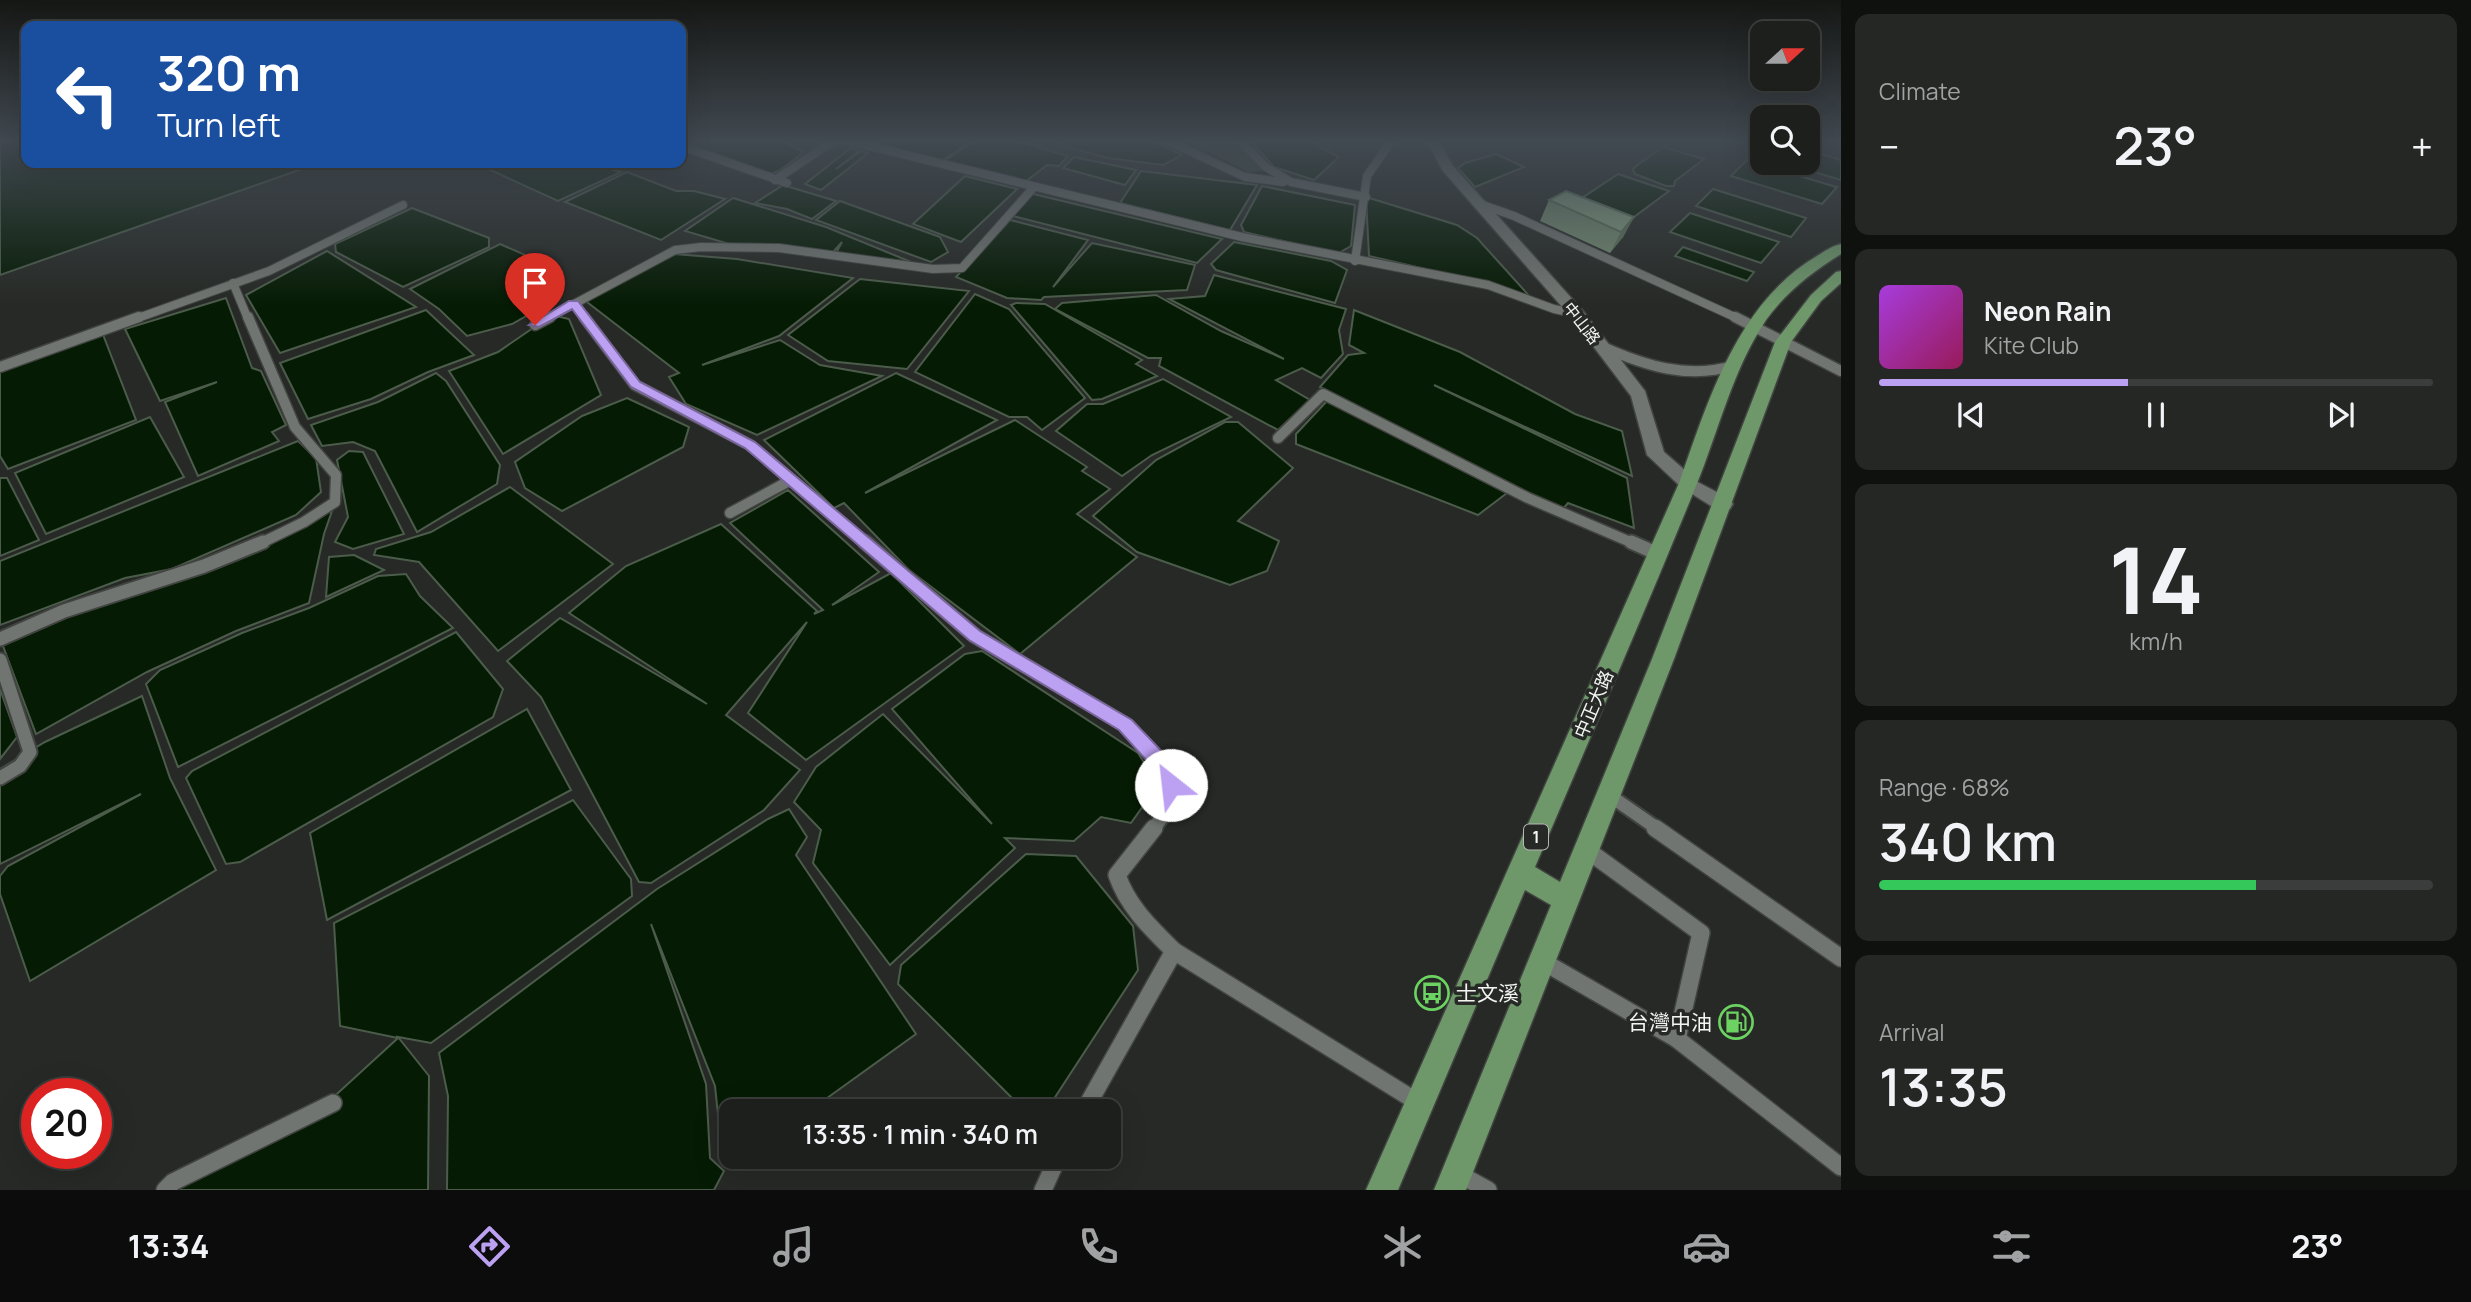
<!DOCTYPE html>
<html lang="en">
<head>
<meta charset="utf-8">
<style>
  body { margin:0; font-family:Manrope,"Noto Sans TC",sans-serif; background:#252725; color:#f1f3f6; height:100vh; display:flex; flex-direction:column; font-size:26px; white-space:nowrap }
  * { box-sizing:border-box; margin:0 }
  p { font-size:23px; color:#a0a2a3 }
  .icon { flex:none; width:38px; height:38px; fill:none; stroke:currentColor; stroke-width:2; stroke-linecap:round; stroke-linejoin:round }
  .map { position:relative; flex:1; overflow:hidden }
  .panel { display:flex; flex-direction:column; gap:14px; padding:14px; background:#0f110f; width:630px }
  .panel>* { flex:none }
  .guide { position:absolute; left:21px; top:21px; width:665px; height:147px; border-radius:14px; box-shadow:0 7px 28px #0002,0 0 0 2px #3a3d3b; background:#1a4fa0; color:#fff; overflow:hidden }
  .needle { width:46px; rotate:69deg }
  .fabs { position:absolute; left:1750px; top:21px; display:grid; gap:14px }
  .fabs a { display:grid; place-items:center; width:70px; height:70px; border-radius:14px; background:#1c1f1c; box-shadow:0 7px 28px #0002,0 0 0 2px #3a3d3b; font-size:35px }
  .speed { position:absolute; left:21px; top:1078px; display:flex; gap:14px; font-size:35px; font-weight:700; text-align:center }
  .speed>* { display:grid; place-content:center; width:91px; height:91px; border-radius:50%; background:#1c1f1c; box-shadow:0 7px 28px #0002,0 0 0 2px #3a3d3b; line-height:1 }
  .speed .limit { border:10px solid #d22; background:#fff; color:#111 }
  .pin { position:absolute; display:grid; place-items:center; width:60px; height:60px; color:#fff; margin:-72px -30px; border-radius:50% 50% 50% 0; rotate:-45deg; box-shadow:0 0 7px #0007 }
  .pin .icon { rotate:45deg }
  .me { position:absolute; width:77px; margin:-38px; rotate:331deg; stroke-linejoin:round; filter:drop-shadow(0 0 5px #0008) }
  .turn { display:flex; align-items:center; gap:24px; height:147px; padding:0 21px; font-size:32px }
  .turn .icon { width:91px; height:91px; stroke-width:2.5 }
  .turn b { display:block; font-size:49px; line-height:60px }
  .big { font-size:52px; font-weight:600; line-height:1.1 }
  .panel .tile { flex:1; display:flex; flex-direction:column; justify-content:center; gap:10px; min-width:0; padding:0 24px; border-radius:14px; background:#252725 }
  .panel .dial { align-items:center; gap:0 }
  .dial b { font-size:91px; line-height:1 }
  .song { display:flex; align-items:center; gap:21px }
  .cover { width:84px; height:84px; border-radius:10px; background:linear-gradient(135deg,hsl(280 70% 55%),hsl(330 70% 35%)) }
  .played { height:7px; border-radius:4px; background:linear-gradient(90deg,#bca0f2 45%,#3a3d3b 45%) }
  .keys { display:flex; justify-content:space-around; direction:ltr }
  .heat { display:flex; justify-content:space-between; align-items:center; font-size:38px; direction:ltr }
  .charge { height:10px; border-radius:5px; background:linear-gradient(90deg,#34c759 68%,#3a3d3b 0) }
  .trip { position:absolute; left:719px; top:1099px; width:402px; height:70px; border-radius:14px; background:#1c1f1c; box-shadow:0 7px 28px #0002,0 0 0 2px #3a3d3b; font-weight:600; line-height:70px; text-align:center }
  .tab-bar { display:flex; height:112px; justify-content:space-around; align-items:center; background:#0b0c0b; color:#a0a2a3 }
  .tab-bar .icon { width:49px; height:49px }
  .tab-bar .current { color:#bca0f2 }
  .tab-bar b { font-size:32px; color:#f1f3f6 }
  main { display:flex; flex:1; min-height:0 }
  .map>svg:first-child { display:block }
</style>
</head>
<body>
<main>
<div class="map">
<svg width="1841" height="1190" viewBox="0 0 1841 1190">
  <rect width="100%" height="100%" fill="#262925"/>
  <path fill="#3c4b3a" d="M1185 140H1233L1263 171 1248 172Z"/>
  <g fill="#051b03" stroke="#4c5c4b" stroke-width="2">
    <path d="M0 140H26V163H319L0 275Z"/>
    <path d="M681 140H779L804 152 779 171 765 176Z"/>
    <path d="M861 140H973L941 161Z"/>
    <path d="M976 140H1014L1068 156 1059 166 1047 165 1025 182 944 161Z"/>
    <path d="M1068 140H1151L1182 155 1163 165 1108 158 1060 145Z"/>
    <path d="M1250 140H1307L1339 157 1314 180 1274 167Z"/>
    <path d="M1663 147 1704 159 1675 181 1674 186H1666L1635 174 1633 170 1636 166Z"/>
    <path d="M851 148 859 151 836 169 861 151 868 153 821 190 805 184Z"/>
    <path d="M1808 150 1841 160V180L1785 163H1808Z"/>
    <path d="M1496 154 1524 167 1475 187 1458 168 1465 163Z"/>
    <path d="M1074 157 1136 170 1125 185 1063 168Z"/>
    <path d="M1747 160 1836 187H1837L1822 204 1731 176Z"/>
    <path d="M495 163H591L621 172 558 201 484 167Z"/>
    <path d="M1141 171 1257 185 1230 230 1120 203Z"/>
    <path d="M627 172 676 191H694L725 199 661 240 565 202Z"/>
    <path d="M1618 174 1669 191 1619 228 1567 208Z"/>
    <path d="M965 176 1017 189 961 242 913 224Z"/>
    <path d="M783 185 836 201 812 219 787 209 755 203Z"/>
    <path d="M1262 186 1355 205 1351 246 1337 254 1244 232 1241 225Z"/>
    <path d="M1713 189 1806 218 1791 237 1696 206Z"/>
    <path d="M1029 193 1222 239 1197 263 1009 215Z"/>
    <path d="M1366 197 1457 225 1477 238 1532 299 1434 271 1369 256Z"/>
    <path d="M733 198 826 227 911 262 836 253 842 242 833 252 736 246 685 231Z"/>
    <path d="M840 201 940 237 948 252 931 262 816 220Z"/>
    <path d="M412 208 489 238V247L403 287 336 252 335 244Z"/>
    <path d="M1690 213 1779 242 1761 263 1670 232Z"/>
    <path d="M1010 220 1088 240 1053 287 1092 243 1195 265 1187 290 1044 297 1041 300 1007 298 956 277Z"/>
    <path d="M1234 242 1331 261 1347 270 1335 303 1216 270 1211 264Z"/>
    <path d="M500 244 532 258 558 298 512 324 467 336 439 309 410 289Z"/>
    <path d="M1683 247 1754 272 1747 281 1675 256Z"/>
    <path d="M327 251 416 307 280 353 246 295Z"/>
    <path d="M674 254 737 259 853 278 779 336 702 365 780 340 820 365 882 376 757 435 686 404 669 377 679 373 583 299Z"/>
    <path d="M1214 275 1346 309 1339 330 1343 354 1321 378 1302 368 1276 380 1310 400 1278 430 1159 366 1161 358H1148L1055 309 1062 303 1156 295 1221 331 1284 359 1169 299 1205 296Z"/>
    <path d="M860 279 969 291 907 369 828 361 788 335Z"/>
    <path d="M975 294 1009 309 1085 398 1042 430 1027 417H1009L915 372Z"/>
    <path d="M226 298 252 368 261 371 286 425 272 432 279 441 198 476 165 402 217 382 160 401 125 329Z"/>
    <path d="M1016 303 1045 304 1142 360 1136 364 1157 376 1102 399 1092 400 1011 305Z"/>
    <path d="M426 310 474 355 428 372 371 399 308 419 280 363Z"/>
    <path d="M1354 310 1460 352 1575 414 1622 431 1632 476 1434 385 1627 478 1634 528 1568 503 1563 509 1499 480 1320 387 1348 355 1364 353 1349 345Z"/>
    <path d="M552 315 569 319 601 395 503 454 449 371 498 352Z"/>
    <path d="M102 332 136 420 8 469 0 456V371Z"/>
    <path d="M436 373 446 381 500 465 497 484 417 532 375 451 353 442 322 446 311 425 378 402Z"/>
    <path d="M896 373 997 420 865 493 1015 420 1087 467 1082 471 1110 489 1077 514 1137 557 1020 654 909 570 844 503 834 508 764 440Z"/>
    <path d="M1163 379 1231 417 1152 455 1122 476 1056 431 1087 404H1103Z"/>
    <path d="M627 398 689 427 683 447 562 511 525 488 515 462 582 416Z"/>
    <path d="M1327 401 1507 493 1478 515 1296 444V434Z"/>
    <path d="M150 417 184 477 46 534 15 473Z"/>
    <path d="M1225 422H1238L1293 468 1238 521 1279 541 1267 571 1230 585 1137 552 1093 516 1156 460Z"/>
    <path d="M298 441 316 458 321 492 296 515 172 569 125 578 0 625V561Z"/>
    <path d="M349 451 363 452 404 534 353 549 335 542 348 517 337 460Z"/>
    <path d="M0 478H7L39 540 0 556Z"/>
    <path d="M510 487 613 564 498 651 419 562 374 555 376 549 431 532Z"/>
    <path d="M788 490 879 572 832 605 891 573 964 646 806 760 748 713 807 622 726 715 800 770 764 810 651 883 639 882 541 697 507 661 560 618 707 704 569 613 626 566 721 524 817 611 814 614 823 610 730 523Z"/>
    <path d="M332 511 324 534 309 603 236 631 147 672 36 734 0 638 216 557 307 518Z"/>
    <path d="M354 555 384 570 326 597 329 557Z"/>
    <path d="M406 574 420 596 453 628 178 767 146 684 160 670 242 633 309 608 378 576Z"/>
    <path d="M456 632 503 689 493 717 240 862 226 864 186 778 192 771Z"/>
    <path d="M982 651 1138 753 1158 785 1131 823 1101 817 1074 841 1005 838 1015 848 890 965 813 863 821 830 794 802 816 767 883 714 992 824 892 709 965 654Z"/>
    <path d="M0 689 17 737 0 759Z"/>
    <path d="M142 696 170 778 216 870 30 981 0 894V876L8 866 141 794 0 864V769L45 742Z"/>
    <path d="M527 709 571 790 327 920 310 833Z"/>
    <path d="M573 800 631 879 632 896 431 1043 398 1037 429 1076 428 1190H170L303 1125 398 1038 340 1026 334 923Z"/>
    <path d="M789 809 807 837 796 855 916 1034 809 1111H732L731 1150 721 1143 715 1086 651 924 706 1084 710 1158 724 1171 714 1190H447L448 1096 439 1053 657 889 768 819Z"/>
    <path d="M1026 854 1076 856 1133 926 1138 970 1046 1111H1025L898 984 901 965Z"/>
  </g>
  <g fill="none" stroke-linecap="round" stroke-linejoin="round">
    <g stroke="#414440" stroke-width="10">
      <g id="lane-far3">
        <path d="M845 140 1242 237 1488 285 1554 309 1577 314"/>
        <path d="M1166 140 1245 177 1283 182"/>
        <path d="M1239 140 1266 167 1291 182 1366 197"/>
        <path d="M681 146 787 183"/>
        <path d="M775 180 835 140"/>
        <path d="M1483 205 1514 216 1739 319"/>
        <path d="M1355 261 1367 176 1392 140"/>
        <path d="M233 283 248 319"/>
        <path d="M574 304 585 319"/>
        <path d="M135 319 269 271 403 205"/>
        <path d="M546 319 675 250 701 247 779 248 933 269 962 268 1034 187"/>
      </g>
    </g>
    <g stroke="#414440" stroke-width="13">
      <g id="lane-far2">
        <path d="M248 317 295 427 336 475 335 502 304 522 259 544"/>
        <path d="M584 317 635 385 750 445 867 544"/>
        <path d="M1735 317 1841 371"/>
        <path d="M535 325 550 317"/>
        <path d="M1603 347C1646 366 1687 379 1733 366"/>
        <path d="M0 367 139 317"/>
        <path d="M1278 438 1323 394 1528 498 1635 544"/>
        <path d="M730 513 791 480"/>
      </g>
    </g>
    <g stroke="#414440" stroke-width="17">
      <g id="lane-far1">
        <path d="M865 542 975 636 1126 725 1167 769 1175 801 1153 829"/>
        <path d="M1631 542 1658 554"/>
        <path d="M0 639 64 611 204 566 263 542"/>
        <path d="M0 660 30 752 20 766 0 778"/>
        <path d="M1609 795 1658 829"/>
      </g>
    </g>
    <g stroke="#414440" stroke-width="20">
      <g id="lane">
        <path d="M1154 828 1117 875C1128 907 1151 928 1174 951L1419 1103"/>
        <path d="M1655 828 1841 958"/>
        <path d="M1542 961 1677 1039 1701 933 1587 850"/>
        <path d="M1677 1039 1841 1167"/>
        <path d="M1084 1111 1174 951"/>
        <path d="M1457 1173 1488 1190"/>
        <path d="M165 1190 173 1182 333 1103"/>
        <path d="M1043 1190 1058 1157"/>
      </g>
    </g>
    <g stroke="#414440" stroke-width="3">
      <path id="street" d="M1688 477 1730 499 1733 504 1730 509H1716L1681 487 1679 483 1681 479Z"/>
    </g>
    <g stroke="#414440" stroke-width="3">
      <path id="secondary" d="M1426 140H1438L1453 166 1583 311 1645 391 1664 452 1695 479 1697 483 1695 487H1681L1647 455 1631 396 1571 317 1443 171Z"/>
    </g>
    <g stroke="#414440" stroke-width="3">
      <path id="primary" d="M1841 244V254C1812 272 1786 292 1766 320 1732 371 1719 430 1696 486 1644 614 1589 740 1535 867L1560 882 1652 659 1775 342 1811 295 1836 272 1841 271V283L1821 301 1791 342 1674 659 1466 1190H1434L1551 905 1525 890 1398 1190H1366L1679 483C1708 401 1737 303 1817 256 1825 251 1832 246 1841 244Z"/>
    </g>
    <use href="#lane-far3" stroke="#717571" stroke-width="8"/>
    <use href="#lane-far2" stroke="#717571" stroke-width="10"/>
    <use href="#lane-far1" stroke="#717571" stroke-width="13"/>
    <use href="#lane" stroke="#717571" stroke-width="17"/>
    <use href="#street" fill="#717571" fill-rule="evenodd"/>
    <use href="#secondary" fill="#717571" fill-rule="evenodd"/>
    <use href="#primary" fill="#6e976a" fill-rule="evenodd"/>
  </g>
  <path fill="#758d72" d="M1549 200 1634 217 1623 237 1610 253 1540 221Z"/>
  <path fill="#5f735d" d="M1634 217 1623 237 1610 253 1621 232Z"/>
  <path fill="#88a485" stroke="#5f735d" stroke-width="2" d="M1566 191 1634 217 1621 232 1549 200Z"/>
  <linearGradient id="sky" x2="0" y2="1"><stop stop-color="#151714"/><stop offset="0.46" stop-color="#414951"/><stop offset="1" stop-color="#414951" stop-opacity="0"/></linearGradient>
  <rect width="1841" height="307" fill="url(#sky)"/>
  <path fill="#bca0f2" stroke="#7a689d" stroke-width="2" d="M569 301H578L640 382 755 442 980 631 1132 720 1173 763 1180 785 1177 791 1171 793 1164 791 1158 773 1119 730 969 640 745 448 631 387 572 309 539 327 529 325Z"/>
  <defs>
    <g id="bus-ring" transform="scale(1.75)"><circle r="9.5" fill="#262925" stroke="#6cd362" stroke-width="1.5"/><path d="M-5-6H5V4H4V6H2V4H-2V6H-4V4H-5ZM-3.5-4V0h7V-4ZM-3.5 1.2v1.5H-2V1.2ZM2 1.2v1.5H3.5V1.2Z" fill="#6cd362"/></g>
    <g id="fuel-ring" transform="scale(1.75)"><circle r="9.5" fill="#262925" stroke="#6cd362" stroke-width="1.5"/><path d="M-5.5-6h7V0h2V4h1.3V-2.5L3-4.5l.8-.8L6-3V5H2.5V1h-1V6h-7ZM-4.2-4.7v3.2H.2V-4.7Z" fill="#6cd362"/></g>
  </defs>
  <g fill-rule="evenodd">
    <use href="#bus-ring" x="1432" y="993"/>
    <use href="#fuel-ring" x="1736" y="1022"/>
  </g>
  <g text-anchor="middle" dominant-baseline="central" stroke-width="7" stroke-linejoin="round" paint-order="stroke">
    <g font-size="16" fill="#f2f5f2" stroke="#262925">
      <text transform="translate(1582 323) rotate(52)">中山路</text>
    </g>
    <rect fill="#262925" stroke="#b5b8b4" stroke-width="2" x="1524" y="824.5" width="24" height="25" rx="5"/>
    <g font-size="16" font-weight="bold" fill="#f2f5f2">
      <text x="1536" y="837">1</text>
    </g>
    <g font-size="18" fill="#f2f5f2" stroke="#262925">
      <text transform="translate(1593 704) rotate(-67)">中正大路</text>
    </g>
    <g font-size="21" fill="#f2f5f2" stroke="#262925" text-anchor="start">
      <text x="1456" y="993">士文溪</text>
      <text x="1712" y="1022" text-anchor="end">台灣中油</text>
    </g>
  </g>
</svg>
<div class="fabs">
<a><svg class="needle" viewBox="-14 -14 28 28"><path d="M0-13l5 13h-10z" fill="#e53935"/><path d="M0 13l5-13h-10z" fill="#a0a2a3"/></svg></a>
<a><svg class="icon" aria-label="search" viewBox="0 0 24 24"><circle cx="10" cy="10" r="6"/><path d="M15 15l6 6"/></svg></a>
</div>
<div class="speed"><div class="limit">20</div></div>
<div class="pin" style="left:535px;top:325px;background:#d93025"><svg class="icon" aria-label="arrive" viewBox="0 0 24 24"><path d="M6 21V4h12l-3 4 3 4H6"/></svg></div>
<svg class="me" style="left:1171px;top:785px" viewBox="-20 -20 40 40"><circle r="19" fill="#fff"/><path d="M0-13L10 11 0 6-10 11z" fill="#bca0f2"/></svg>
<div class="trip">13:35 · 1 min · 340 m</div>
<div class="guide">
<div class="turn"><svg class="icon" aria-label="left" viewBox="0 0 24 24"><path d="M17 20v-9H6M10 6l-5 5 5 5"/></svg><div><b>320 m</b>Turn left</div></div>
</div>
</div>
<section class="panel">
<div class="tile"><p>Climate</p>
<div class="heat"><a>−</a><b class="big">23°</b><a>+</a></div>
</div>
<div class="tile">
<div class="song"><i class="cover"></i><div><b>Neon Rain</b><p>Kite Club</p></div></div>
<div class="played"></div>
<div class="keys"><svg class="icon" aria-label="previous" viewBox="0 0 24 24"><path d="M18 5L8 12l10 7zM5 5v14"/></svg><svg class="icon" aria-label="pause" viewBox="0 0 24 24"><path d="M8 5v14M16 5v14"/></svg><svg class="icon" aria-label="next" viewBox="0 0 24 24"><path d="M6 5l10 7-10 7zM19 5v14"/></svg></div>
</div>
<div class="tile dial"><b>14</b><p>km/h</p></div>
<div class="tile"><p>Range · 68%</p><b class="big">340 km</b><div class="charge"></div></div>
<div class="tile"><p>Arrival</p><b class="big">13:35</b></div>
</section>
</main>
<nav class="tab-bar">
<b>13:34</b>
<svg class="icon current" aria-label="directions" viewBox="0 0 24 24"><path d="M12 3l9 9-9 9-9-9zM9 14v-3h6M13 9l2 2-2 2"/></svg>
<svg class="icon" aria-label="music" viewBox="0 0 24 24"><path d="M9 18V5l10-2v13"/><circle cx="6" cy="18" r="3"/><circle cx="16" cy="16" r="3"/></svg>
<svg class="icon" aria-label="phone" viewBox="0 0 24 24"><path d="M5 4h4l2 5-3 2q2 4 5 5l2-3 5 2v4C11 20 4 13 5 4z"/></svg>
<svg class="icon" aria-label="climate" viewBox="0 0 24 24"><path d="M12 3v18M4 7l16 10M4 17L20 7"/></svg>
<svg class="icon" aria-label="car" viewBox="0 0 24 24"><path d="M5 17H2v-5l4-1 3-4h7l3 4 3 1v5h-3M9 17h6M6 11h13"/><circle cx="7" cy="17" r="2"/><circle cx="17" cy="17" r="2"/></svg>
<svg class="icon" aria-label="filters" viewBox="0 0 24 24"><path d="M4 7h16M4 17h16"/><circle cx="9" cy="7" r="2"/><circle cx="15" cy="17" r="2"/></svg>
<b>23°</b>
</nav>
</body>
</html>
